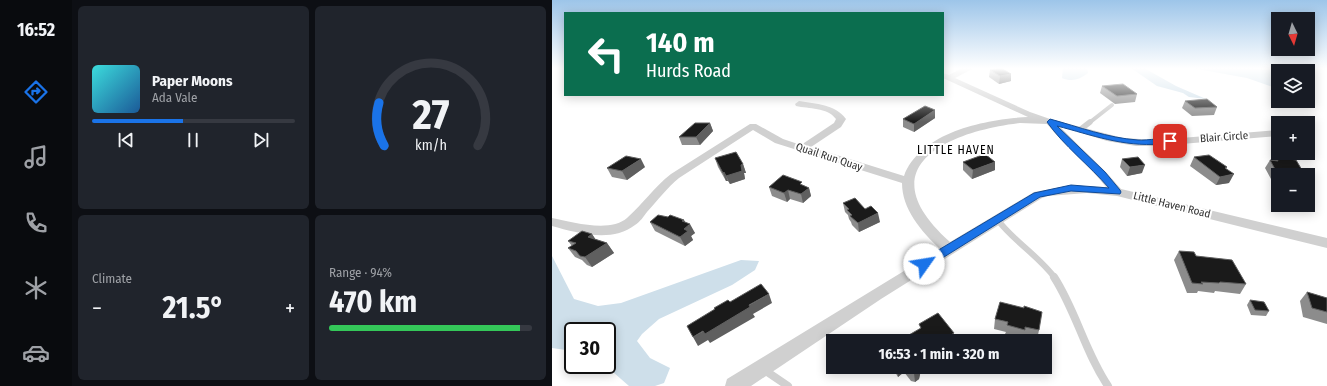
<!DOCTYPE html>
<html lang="en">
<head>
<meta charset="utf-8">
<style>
  body { margin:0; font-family:"Fira Sans Condensed",sans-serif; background:#20242c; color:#f1f3f6; height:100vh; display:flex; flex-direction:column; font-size:15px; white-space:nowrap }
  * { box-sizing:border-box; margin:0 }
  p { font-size:13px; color:#9ea1a6 }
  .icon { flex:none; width:22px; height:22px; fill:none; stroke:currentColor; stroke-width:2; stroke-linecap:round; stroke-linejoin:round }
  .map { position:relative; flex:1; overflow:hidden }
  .side { display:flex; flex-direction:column; gap:6px; padding:6px; background:#0d0f14; width:480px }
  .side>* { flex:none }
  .hud { position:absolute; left:12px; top:12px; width:380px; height:84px; border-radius:0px; box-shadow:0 2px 10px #0003; background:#0b6e4f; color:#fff; overflow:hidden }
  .needle { width:26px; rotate:175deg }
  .tools { position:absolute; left:719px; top:12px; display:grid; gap:8px }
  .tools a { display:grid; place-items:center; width:44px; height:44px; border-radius:0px; background:#171b24; box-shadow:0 2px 10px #0003; font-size:20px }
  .speed { position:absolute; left:12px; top:322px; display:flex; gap:8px; font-size:20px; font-weight:700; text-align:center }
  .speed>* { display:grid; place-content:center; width:52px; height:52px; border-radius:50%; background:#171b24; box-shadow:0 2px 10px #0003; line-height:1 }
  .speed .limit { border:2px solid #111; border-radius:6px; background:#fff; color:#111 }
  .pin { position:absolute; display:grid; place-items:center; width:34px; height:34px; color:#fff; margin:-17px; border-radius:8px; box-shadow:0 2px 6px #0006 }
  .me { position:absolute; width:44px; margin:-22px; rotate:58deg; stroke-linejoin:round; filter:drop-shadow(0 0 3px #0008) }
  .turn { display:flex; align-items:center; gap:14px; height:84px; padding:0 16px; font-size:18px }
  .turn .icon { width:52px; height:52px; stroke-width:2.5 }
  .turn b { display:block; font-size:28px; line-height:34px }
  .big { font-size:30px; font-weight:700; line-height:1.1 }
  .side .card { flex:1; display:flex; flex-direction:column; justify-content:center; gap:6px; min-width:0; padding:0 14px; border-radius:6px; background:#20242c }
  .side .dial { align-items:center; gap:0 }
  .dial svg { height:104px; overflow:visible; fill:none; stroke:#363941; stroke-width:7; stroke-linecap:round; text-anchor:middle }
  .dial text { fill:#f1f3f6; stroke:none }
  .song { display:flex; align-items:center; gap:12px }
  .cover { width:48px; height:48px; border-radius:6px; background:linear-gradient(135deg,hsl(180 70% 55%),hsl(210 70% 35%)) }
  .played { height:4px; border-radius:2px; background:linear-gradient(90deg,#1a73e8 45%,#363941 45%) }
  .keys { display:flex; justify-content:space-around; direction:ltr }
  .heat { display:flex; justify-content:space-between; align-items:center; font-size:22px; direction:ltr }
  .charge { height:6px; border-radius:3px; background:linear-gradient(90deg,#34c759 94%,#363941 0) }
  .side .tiles { flex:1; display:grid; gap:6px; grid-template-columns:repeat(2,1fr) }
  .trip { position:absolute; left:274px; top:334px; width:226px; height:40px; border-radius:0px; background:#171b24; box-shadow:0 2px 10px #0003; font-weight:700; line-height:40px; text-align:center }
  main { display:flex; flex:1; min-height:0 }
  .dock { display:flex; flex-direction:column; width:72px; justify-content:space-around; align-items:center; background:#090b0e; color:#9ea1a6 }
  .dock .icon { width:28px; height:28px }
  .dock .active { color:#1a73e8 }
  .dock b { font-size:18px; color:#f1f3f6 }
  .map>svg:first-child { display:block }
</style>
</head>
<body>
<main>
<nav class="dock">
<b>16:52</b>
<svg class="icon active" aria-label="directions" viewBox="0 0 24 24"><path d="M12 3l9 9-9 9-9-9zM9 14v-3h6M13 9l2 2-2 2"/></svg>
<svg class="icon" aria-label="music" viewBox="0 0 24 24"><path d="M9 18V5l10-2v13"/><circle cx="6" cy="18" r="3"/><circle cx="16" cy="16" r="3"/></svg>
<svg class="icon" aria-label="phone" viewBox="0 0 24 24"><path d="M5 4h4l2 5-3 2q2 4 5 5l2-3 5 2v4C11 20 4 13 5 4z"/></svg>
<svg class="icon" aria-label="climate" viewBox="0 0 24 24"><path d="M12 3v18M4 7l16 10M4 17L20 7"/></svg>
<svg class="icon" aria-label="car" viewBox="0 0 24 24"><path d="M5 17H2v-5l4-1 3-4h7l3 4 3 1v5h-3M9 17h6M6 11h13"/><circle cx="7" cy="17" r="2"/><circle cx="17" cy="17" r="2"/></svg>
</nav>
<section class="side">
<div class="tiles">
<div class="card">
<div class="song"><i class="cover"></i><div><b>Paper Moons</b><p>Ada Vale</p></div></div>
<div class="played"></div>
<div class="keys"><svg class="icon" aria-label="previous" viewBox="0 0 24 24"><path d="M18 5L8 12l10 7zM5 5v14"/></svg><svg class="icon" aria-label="pause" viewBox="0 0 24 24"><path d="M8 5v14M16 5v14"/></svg><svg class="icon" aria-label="next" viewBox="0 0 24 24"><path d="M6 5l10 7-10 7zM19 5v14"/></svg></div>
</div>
<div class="card dial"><svg viewBox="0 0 100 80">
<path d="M14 69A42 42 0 1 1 86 69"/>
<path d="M14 69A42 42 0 0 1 10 36" stroke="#1a73e8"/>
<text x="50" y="56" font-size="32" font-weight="700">27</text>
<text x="50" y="72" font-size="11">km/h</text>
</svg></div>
<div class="card"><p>Climate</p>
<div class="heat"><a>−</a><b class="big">21.5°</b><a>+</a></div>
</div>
<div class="card"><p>Range · 94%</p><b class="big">470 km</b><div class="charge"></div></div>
</div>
</section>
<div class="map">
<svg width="775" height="386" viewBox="0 0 775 386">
  <rect width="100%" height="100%" fill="#fff"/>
  <g fill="#cedfea">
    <path d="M511 68H535L536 73C527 80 520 82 510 78Z"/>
    <path d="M579 68H592L624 86 654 99 637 97 631 93 605 86Z"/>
    <path d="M640 68H692L730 71H726V77L720 76 723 81 726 82V89L695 78Z"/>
    <path d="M0 256 22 299 46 306 69 303 189 260 207 261 203 270 180 285 107 319 90 334 85 341 98 358 118 368 112 383 103 386H77L53 365H55V331H21V351L0 348Z"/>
  </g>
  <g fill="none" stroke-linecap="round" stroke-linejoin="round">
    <path stroke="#d0d0d0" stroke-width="4" d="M537 123 560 105"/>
    <path stroke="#d0d0d0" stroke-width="5.5" d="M529 129 538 122"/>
    <path stroke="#d0d0d0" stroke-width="6" d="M445 219C461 241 486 255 503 278"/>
    <g stroke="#d0d0d0" stroke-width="8">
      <path d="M502 277C524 311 533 352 556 386"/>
      <path d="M211 369 236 386"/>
    </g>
    <path fill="#d0d0d0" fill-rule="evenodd" d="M410 68H422L403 78 478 112 498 119 571 138 605 140 726 130V136L605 146H584L555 141 507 126 554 172 569 189 775 238V248L565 196 535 193 496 196 490 198 329 299 199 386H173L175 379 388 249C369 231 350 209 350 183L223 143 201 130 127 178C115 188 106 200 95 212 92 216 88 222 83 225 60 243 25 233 0 226V218C20 222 58 233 75 218 91 204 102 187 119 174L198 124H204L231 139 249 145 282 123 284 119C275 107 257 109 244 106L243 104 247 101C264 104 283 104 294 119L289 127 259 147 352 176C368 132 434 119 476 117L391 78V73L397 75ZM468 123 495 124C513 146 536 164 554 187L515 186 482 192 398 242C315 168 393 132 468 123Z"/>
  </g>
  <g fill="#8c8c8c">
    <path d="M438 70 459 74V81L447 84 437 77Z"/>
    <path d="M550 86 585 94 583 102 563 104 548 93Z"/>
    <path d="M633 101 665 107 662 115 640 116 630 108Z"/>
    <path d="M383 110V118L362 132 351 127V119Z"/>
    <path d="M158 123 161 131 148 145H130L127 137Z"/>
    <path d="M642 157 675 167 674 169 677 183 664 185 638 166Z"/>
    <path d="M724 157 753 175H726V181L719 179 713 168 718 160H722Z"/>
    <path d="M163 158 191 164 194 173H192L193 179 178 184 176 181H174L166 167Z"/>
    <path d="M570 159 590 173 575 176 568 167Z"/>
    <path d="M411 162 443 170 420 179 411 170Z"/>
    <path d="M93 167 75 180 60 177 55 168Z"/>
    <path d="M251 185 257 188 259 196 251 203 238 199 235 202 220 196 217 187Z"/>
    <path d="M291 203 313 209 328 222 307 232 300 225 299 222 297 219 296 215 293 212Z"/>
    <path d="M98 222 134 223 143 233 139 236 141 240 133 246 103 231Z"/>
    <path d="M40 234 43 239 55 243 62 253 40 267 35 265 30 260 23 257 16 248 20 246 16 241Z"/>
    <path d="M627 251 644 256 694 284 688 294 663 291 662 293 646 291 645 293H635L622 260Z"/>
    <path d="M755 292 775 298V324L751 317 748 301Z"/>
    <path d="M698 300 717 311 714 316 699 315 695 305Z"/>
    <path d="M443 319 487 330 485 340 471 336V339L453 334 454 332 442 329Z"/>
    <path d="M340 367H374L369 370 367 379 363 382 359 381 352 372 346 377Z"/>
  </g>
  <g fill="#5f5f5f">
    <path d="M459 74V81L447 84 448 76Z"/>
    <path d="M383 110V118L362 132V124Z"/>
    <path d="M158 123 161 131 148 145 144 137Z"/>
    <path d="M89 159 93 167 75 180 70 171Z"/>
    <path d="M443 162V170L420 179 421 170Z"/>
    <path d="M191 164 194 173H192L193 179 178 184 174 176 189 165Z"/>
    <path d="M593 165 590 173 575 176 578 167Z"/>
    <path d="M172 172 176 181H174L171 173Z"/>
    <path d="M682 174 677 183 664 185 668 177Z"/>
    <path d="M257 188 259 196 251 203 249 194Z"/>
    <path d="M236 190 238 199 235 202 232 193Z"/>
    <path d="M326 213 328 222 307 232 306 223Z"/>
    <path d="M132 220 136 226 138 224 143 233 139 236 141 240 133 246 128 237 130 221Z"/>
    <path d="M40 234 46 243 36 237Z"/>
    <path d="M55 243 62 253 40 267 33 257Z"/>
    <path d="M217 294 220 303 201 314 203 317 158 343 156 340 146 346 141 337Z"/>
    <path d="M346 367H352V372L346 377 345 368Z"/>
    <path d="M367 367H374L369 370 367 379 363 382 362 373Z"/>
  </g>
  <g fill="#1a1a1a" stroke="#5f5f5f">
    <path d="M449 68 459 74 448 76 438 70Z"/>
    <path d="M571 84 585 94 565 96 550 86Z"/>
    <path d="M655 99 665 107 643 108 633 101Z"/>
    <path d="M373 106 383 110 362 124 351 119Z"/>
    <path d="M143 123H158L144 137H127Z"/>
    <path d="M184 152 191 164 189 165 190 171 174 176 172 172 171 173 163 158Z"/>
    <path d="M433 154 443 162 421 170 411 162Z"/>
    <path d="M657 155 675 167 673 168 682 174 668 177 642 157Z"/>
    <path d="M74 156 89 159 70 171 55 168Z"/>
    <path d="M586 157 593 165 578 167 570 159Z"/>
    <path d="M724 157 744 160 753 175H750L724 171 718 160 726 161Z"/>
    <path d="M231 175 250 182 248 184 257 188 249 194 236 190 232 193 217 187Z"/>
    <path d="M303 198 313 209 319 206 326 213 306 223 298 216 300 215 295 210 297 209 291 203Z"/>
    <path d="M106 215 116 217 118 215 132 220 130 221 138 224 132 229 136 231 128 237 98 222Z"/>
    <path d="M30 231 40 234 36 237 55 243 33 257 28 256 24 251 16 248 24 243 16 241Z"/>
    <path d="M627 251 642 252 644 256 680 260 694 284 668 282 667 283 649 282 651 284 640 283Z"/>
    <path d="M209 284 217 294 197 305 198 307 153 334 151 331 141 337 135 326 163 309 162 308 176 300 178 302Z"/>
    <path d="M755 292 775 298V312L760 308Z"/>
    <path d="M698 300 712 302 717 311 703 310Z"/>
    <path d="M448 302 472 308V306L490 312 487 330 473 327V330L455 325 456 322 443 319Z"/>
    <path d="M386 313 402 333 399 335 405 341H341L348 337 350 339 369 328 367 324Z"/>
    <path d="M354 367H367V370L362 373 359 372Z"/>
  </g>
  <linearGradient id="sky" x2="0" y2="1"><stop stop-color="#9dc5e9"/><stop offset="0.56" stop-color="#fff"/><stop offset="1" stop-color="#fff" stop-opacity="0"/></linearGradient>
  <rect width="775" height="122" fill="url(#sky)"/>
  <path fill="#1a73e8" stroke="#114b97" d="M498 119C527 127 556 138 586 140 594 141 617 136 622 141 618 144 613 144 608 144 571 147 540 135 505 126L553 172 568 190 569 192 568 194 519 191 488 197 376 267 372 268 368 267 366 264 368 261 482 193 519 185 557 188C537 165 512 146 495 122Z"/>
  <g text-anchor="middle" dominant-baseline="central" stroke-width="4" stroke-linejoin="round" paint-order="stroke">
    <g font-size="11" fill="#333" stroke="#fff">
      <text transform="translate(672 137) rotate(-4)">Blair Circle</text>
      <text transform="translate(277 157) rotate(18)">Quail Run Quay</text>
      <text transform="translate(620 205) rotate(14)">Little Haven Road</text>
    </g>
    <g font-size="12" letter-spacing="1" fill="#000" stroke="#fff">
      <text x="404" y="150">LITTLE HAVEN</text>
    </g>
  </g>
</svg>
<div class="tools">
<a><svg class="needle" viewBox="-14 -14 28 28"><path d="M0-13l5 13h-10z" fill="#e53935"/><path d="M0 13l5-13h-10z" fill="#9ea1a6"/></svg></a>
<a><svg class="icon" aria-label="layers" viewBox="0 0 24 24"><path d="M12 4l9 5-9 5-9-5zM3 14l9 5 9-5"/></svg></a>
<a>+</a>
<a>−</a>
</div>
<div class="speed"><div class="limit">30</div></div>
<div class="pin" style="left:618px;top:141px;background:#d93025"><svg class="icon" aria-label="arrive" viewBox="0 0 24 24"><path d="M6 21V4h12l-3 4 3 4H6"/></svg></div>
<svg class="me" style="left:372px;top:264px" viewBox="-20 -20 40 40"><circle r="19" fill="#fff"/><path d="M0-13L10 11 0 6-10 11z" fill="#1a73e8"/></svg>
<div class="trip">16:53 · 1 min · 320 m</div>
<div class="hud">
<div class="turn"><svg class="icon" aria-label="left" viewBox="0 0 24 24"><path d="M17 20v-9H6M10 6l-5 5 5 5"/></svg><div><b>140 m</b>Hurds Road</div></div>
</div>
</div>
</main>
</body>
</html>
